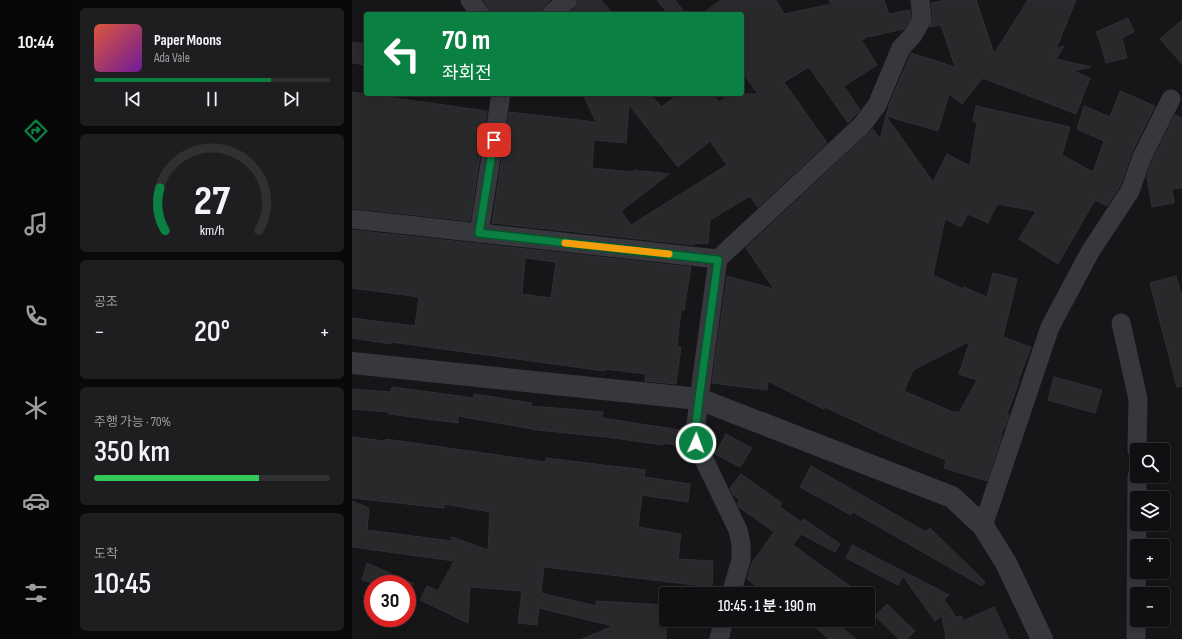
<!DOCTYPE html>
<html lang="ko">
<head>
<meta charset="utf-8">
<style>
  body { margin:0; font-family:"Sofia Sans Condensed","Noto Sans KR",sans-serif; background:#1e1e20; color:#f1f3f6; height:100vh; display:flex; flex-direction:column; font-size:15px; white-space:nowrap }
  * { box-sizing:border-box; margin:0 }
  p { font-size:13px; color:#9c9d9f }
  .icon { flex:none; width:22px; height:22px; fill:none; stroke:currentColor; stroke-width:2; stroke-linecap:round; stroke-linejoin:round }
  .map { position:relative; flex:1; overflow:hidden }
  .sheet { display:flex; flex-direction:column; gap:8px; padding:8px; background:#09090a; width:280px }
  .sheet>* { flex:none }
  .top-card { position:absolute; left:12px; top:12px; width:380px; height:84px; border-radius:4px; box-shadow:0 2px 6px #0003,0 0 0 1px #303032; background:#0b8043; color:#fff; overflow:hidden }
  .fabs { position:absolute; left:778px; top:443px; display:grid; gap:8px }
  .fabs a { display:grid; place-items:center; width:40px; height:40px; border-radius:4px; background:#101012; box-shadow:0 2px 6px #0003,0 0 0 1px #303032; font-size:20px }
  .speed { position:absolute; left:12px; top:575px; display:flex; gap:8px; font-size:20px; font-weight:700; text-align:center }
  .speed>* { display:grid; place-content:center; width:52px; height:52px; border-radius:50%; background:#101012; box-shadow:0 2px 6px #0003,0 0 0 1px #303032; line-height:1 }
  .speed .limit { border:6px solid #d22; background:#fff; color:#111 }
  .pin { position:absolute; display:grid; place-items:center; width:34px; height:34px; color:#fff; margin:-17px; border-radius:8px; box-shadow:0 2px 6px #0006 }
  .me { position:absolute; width:44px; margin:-22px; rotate:2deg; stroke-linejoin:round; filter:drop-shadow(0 0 3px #0008) }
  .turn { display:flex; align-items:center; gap:14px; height:84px; padding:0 12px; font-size:18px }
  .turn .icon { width:52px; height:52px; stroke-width:2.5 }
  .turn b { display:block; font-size:28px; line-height:34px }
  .big { font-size:30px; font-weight:600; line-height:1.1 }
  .sheet .tile { flex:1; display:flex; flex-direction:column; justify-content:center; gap:6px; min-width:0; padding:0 14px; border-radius:6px; background:#1e1e20 }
  .sheet .dial { align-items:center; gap:0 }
  .dial svg { height:104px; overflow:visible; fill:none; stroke:#303032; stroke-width:7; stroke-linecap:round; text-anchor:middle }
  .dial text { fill:#f1f3f6; stroke:none }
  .song { display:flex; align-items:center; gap:12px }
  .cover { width:48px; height:48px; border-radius:6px; background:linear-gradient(135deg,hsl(10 70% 55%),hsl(280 70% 35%)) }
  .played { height:4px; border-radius:2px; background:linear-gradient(90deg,#0b8043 75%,#303032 75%) }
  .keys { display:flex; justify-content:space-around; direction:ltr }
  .heat { display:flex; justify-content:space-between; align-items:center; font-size:22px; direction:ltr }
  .charge { height:6px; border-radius:3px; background:linear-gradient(90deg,#34c759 70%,#303032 0) }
  .trip { position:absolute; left:307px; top:587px; width:216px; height:40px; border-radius:4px; background:#101012; box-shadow:0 2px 6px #0003,0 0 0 1px #303032; font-weight:600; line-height:40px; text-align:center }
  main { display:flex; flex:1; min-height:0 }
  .tabs { display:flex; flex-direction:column; width:72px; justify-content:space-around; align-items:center; background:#060607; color:#9c9d9f }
  .tabs .icon { width:28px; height:28px }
  .tabs .active { color:#0b8043 }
  .tabs b { font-size:18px; color:#f1f3f6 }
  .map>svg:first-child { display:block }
</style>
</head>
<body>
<main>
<nav class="tabs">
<b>10:44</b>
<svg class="icon active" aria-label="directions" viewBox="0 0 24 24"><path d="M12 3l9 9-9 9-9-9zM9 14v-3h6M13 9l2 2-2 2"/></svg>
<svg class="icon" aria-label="music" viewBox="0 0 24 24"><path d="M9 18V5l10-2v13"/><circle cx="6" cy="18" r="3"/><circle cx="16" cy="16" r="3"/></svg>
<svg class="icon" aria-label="phone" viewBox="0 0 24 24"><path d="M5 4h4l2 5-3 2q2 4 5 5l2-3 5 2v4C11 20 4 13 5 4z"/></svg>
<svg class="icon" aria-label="climate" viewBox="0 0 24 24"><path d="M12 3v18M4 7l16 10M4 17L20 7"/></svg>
<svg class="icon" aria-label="car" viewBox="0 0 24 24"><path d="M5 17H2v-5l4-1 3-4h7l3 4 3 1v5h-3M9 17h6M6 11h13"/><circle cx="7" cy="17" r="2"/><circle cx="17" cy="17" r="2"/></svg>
<svg class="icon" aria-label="filters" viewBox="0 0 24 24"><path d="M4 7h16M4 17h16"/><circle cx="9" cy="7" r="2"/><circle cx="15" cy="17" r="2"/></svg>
</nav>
<section class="sheet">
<div class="tile">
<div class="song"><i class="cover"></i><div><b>Paper Moons</b><p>Ada Vale</p></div></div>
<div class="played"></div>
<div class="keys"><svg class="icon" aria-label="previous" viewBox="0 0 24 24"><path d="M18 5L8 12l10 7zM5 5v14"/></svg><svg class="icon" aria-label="pause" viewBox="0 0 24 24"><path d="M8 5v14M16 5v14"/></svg><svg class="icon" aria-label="next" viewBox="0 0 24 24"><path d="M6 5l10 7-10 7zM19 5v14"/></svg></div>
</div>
<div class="tile dial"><svg viewBox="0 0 100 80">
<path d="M14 69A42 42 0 1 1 86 69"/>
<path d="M14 69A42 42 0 0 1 10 36" stroke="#0b8043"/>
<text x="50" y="56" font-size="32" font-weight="700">27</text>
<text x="50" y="72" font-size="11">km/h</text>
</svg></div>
<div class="tile"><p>공조</p>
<div class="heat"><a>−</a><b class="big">20°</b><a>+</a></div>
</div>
<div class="tile"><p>주행 가능 · 70%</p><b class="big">350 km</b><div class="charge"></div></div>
<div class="tile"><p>도착</p><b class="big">10:45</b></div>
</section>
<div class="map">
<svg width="830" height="639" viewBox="0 0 830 639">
  <rect width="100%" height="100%" fill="#161618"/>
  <g fill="#29292c" stroke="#303034" fill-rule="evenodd">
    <path d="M132 0H199L192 6 189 10 188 14H140Z"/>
    <path d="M227 0H249L261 14H216L223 8 226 4Z"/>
    <path d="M305 0H323L334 14H316Z"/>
    <path d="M369 0H424L432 14 479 4 477 0H532L537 14 558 10 559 17 552 29 510 38 513 39H509L525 65 492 86 508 110 496 123 457 67 432 82 475 143 406 207 398 196 358 220 356 244 342 243V245L140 223 157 112 244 122 231 94H299L309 107 327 94H361L367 102 378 94H406L390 72V14H350ZM277 105 326 167 358 141 375 165 279 225 269 211 317 174 282 170V172L240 168 242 140 274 143Z"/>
    <path d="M594 0H624L642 54 676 0H724L704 49 712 46 704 59 739 67 721 71 738 78 724 114 631 78 610 104 597 94 586 131 534 116 581 182 595 154 618 166 625 122 621 121 624 106 718 127 710 155 741 172 752 141 725 129 732 106 758 117 768 91 803 106 780 152 768 186 755 206 743 200 706 264 667 239 684 211 645 204 636 223 616 214 609 227 593 219 581 275 611 289 612 287 635 297 641 273 665 279 651 337 679 347 666 381 667 382 655 414 657 415 653 426 649 434 650 435 635 481 592 468 594 460 539 438 473 407 472 409 416 381 415 390 360 383 375 276 422 289 394 248 521 129 528 139 537 105 559 53 603 67 589 25 578 27 581 18 579 3ZM618 341 607 374 625 380 607 413 604 411 603 413 552 391 561 370Z"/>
    <path d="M776 18 782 32 770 38 775 58 754 63 749 44 744 32Z"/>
    <path d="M830 20V64L808 39Z"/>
    <path d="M0 42 14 44V65L0 63Z"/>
    <path d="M0 92 135 111 118 221 0 208Z"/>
    <path d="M823 115 830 118V188L820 189 822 203 800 207 795 176 800 161Z"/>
    <path d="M0 230 339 267 332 310H329L325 346 329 347 324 384 293 381 294 374 253 369V371L39 342V344L0 338V318L63 326 67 297 0 288ZM173 258 204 262 199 298 170 294Z"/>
    <path d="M824 276 830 297V386L825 387 798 283Z"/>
    <path d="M702 377 750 390 743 413 696 400Z"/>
    <path d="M40 387 122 398V394L180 403 179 406 251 412 250 418 328 430 325 445 311 443V445L254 437 186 430 106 416V423L37 414V412L0 409V389L39 392Z"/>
    <path d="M374 434 400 448 388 467 363 454Z"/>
    <path d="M0 437 33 441 34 439 194 462V458L293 470 292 477 338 484 336 502 290 495 286 527 329 534 326 559 361 561 360 587 192 567 189 593 244 606V601L314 605V639H230L261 626 187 608 185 625 166 623 170 591 118 587 116 623 68 600 75 586 86 591 102 561 0 547V501L17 508 15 530 99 541 100 537 136 550 138 512 92 504V508L0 498Z"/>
    <path d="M459 466 574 532 578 528 633 582 630 586 501 512 499 515 448 487Z"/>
    <path d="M389 474 430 503 428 507 449 522 452 519 488 544 483 552 449 534 441 545 509 594H424L417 588 415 594 395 579 400 563 422 532 387 507 385 503 388 500 381 495 378 488Z"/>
    <path d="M500 545 597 595 592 600 604 617 610 616 611 621 642 607 657 639H594L590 616 583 621 551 576 546 585 494 558Z"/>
    <path d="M15 563 62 584H24L10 580Z"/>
    <path d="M535 604 563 631 555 639H547L523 616Z"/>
    <path d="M455 620H481L504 639H477Z"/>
  </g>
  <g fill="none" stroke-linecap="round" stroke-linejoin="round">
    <g stroke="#37383d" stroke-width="19">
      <path d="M118 0 128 14"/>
      <path d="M199 14 216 0"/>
      <path d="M0 219 366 259 347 399 343 433 344 443 386 530 389 544V560L379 594"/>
      <path d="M127 233 149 94"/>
      <path d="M366 259 510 125 525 105 549 48 561 35 570 19 568 0"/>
      <path d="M769 323 786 399 785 450"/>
      <path d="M631 526 698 327 738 252 778 191 790 157 819 99"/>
      <path d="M367 639 372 620"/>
      <path d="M784 639 785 476"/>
    </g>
    <path stroke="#37383d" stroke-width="22" d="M0 363 347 399 600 497 631 526 654 563 690 639"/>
  </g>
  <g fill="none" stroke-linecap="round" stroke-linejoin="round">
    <g stroke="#07532c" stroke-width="10">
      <path id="route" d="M142 140 127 233 366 260 347 399 343 433 344 443"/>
    </g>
    <use href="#route" stroke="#0b8043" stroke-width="7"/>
    <path stroke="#f59e0b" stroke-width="7" d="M213 243 317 254"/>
  </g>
</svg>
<div class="fabs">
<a><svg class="icon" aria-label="search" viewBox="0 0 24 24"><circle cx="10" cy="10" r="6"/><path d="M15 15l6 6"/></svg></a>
<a><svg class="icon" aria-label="layers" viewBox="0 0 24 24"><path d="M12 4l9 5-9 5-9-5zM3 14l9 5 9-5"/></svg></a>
<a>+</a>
<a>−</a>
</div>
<div class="speed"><div class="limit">30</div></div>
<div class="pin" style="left:142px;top:140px;background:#d93025"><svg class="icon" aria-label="arrive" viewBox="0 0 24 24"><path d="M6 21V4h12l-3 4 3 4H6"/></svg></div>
<svg class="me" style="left:344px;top:443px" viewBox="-20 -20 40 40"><circle r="17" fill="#0b8043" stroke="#fff" stroke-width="3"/><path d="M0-11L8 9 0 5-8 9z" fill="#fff"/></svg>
<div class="trip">10:45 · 1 분 · 190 m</div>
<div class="top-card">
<div class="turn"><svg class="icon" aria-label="left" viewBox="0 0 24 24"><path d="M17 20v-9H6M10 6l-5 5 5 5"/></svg><div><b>70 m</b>좌회전</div></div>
</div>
</div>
</main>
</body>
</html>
